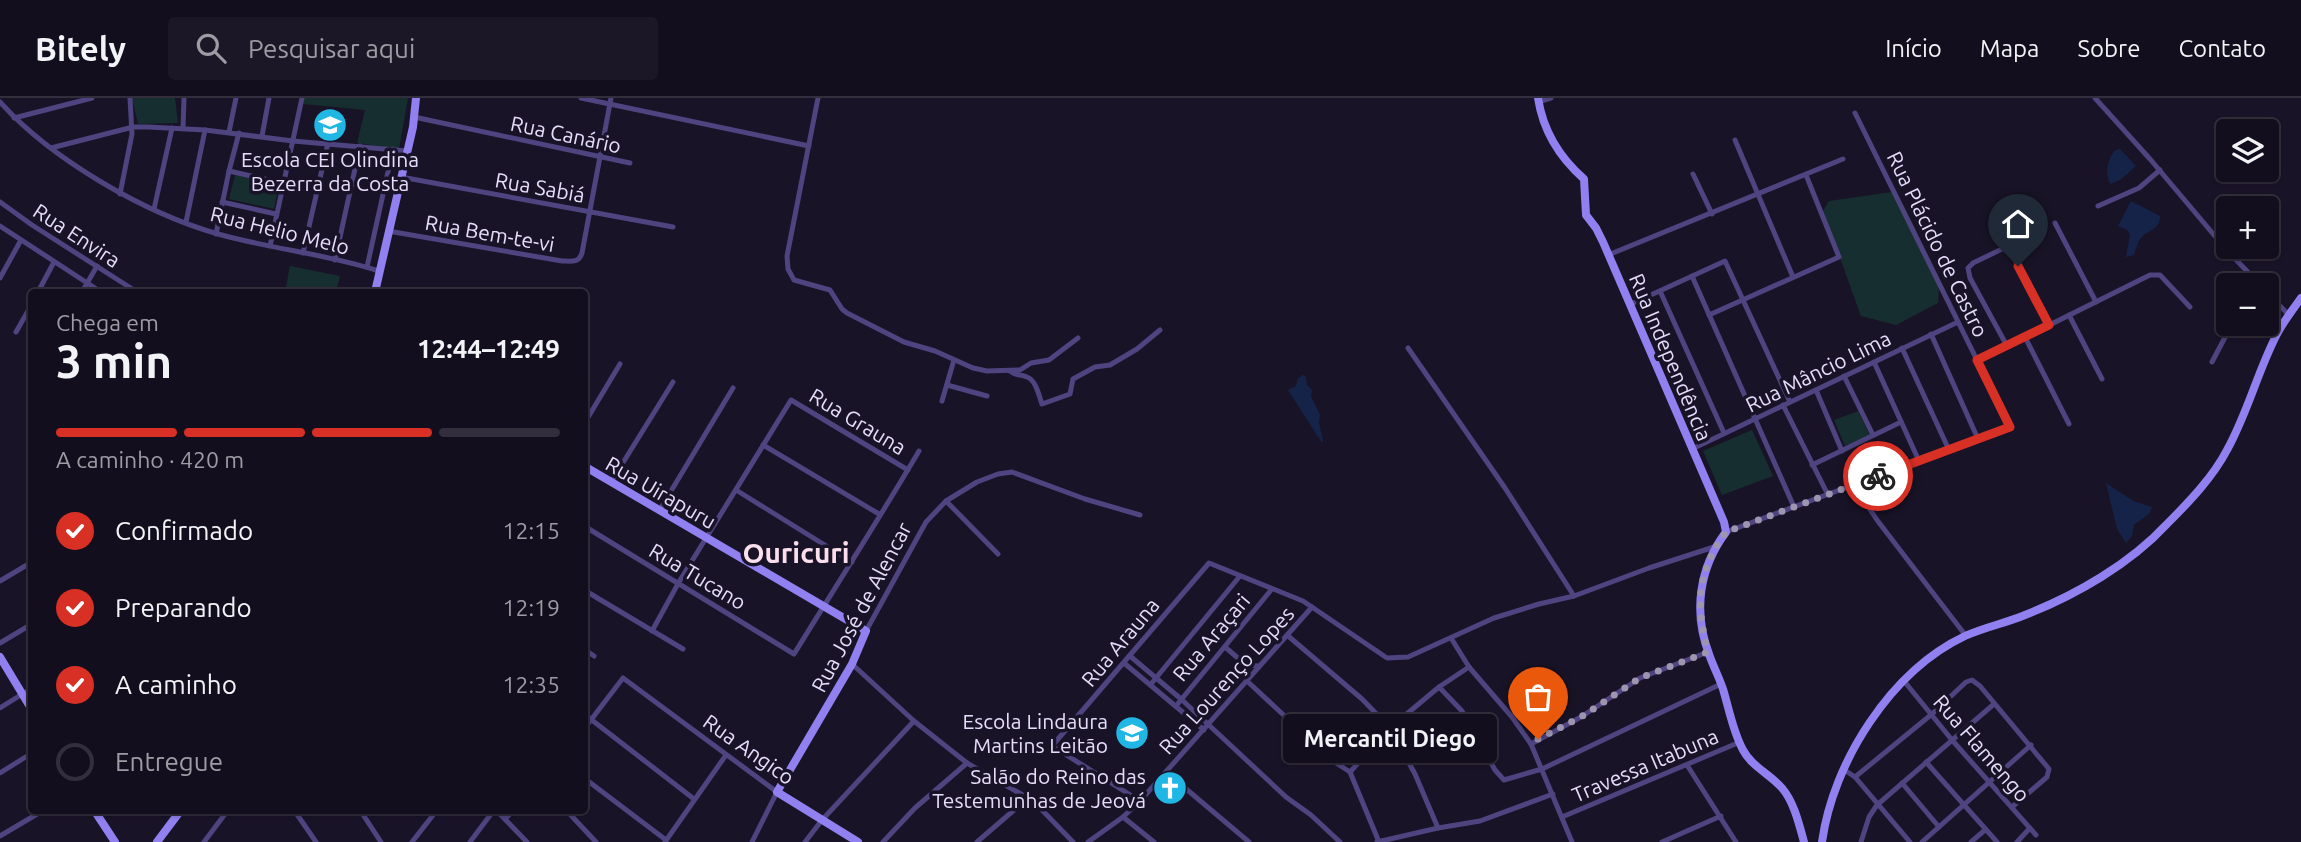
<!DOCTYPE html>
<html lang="pt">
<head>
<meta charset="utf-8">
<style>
	body { margin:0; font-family:Ubuntu,sans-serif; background:#1c1726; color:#f1f3f6; height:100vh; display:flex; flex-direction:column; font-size:26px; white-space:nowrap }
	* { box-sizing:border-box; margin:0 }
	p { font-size:23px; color:#9d9ca4 }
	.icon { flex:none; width:38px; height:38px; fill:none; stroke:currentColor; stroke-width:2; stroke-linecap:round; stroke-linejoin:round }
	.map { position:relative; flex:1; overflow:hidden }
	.details { position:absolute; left:28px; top:191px; width:560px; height:525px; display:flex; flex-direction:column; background:#130e1d; border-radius:7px; box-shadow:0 2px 5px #0004,0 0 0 2px #322e3b }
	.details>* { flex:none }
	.tools { position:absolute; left:2216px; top:21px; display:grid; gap:14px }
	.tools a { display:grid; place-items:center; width:63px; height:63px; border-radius:7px; background:#130e1d; box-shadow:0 2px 5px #0004,0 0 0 2px #322e3b; font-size:35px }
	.pin { position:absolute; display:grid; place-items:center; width:60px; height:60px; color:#fff; margin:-72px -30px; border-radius:50% 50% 50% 0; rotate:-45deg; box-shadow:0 0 7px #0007 }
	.pin .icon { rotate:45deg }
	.courier { position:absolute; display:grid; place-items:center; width:70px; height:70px; margin:-35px; border:5px solid #d93025; border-radius:50%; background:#fff; color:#222; box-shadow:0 2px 9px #0007 }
	.bubble { position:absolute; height:49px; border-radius:7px; background:#130e1d; box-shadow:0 2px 5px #0004,0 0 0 2px #322e3b; font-size:23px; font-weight:600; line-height:49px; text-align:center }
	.summary em { font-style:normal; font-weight:600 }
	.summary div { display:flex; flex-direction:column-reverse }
	.summary { display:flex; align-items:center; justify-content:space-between; height:119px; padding:0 28px }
	h1 { font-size:46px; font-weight:600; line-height:52px }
	.bar { display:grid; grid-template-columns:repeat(4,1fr); gap:10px 7px; align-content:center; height:84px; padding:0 28px }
	.bar i { height:9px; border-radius:5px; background:#322e3b }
	.bar .current { background:#d93025 }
	.bar p { grid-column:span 4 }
	ol { padding:0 28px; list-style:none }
	li { display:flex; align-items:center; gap:21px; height:77px }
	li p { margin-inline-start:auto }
	li .icon { padding:7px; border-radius:50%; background:#d93025; color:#fff; stroke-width:4 }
	li:last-child { color:#9d9ca4 }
	li i { width:38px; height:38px; border:4px solid #322e3b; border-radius:50% }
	header { display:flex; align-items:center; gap:42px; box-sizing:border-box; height:98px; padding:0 35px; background:#130e1d; border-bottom:2px solid #322e3b }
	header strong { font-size:33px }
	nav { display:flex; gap:38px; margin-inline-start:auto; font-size:24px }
	.search { width:490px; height:63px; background:#1c1726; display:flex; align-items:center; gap:18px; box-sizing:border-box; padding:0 24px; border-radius:7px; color:#9d9ca4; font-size:26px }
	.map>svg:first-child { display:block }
	.green { fill:#172e30 }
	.water { fill:#152349 }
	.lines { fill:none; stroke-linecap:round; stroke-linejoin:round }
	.street { stroke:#4e4480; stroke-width:5 }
	.secondary { stroke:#9180f0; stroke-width:8 }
	.done { stroke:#9e96b1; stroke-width:7; stroke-dasharray:0 12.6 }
	.route { stroke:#d93025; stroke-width:9 }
	.labels { text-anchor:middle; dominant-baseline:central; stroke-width:7; stroke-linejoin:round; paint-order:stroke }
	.street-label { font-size:21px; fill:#e5ddfb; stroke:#191327 }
	.poi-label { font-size:21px; fill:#e5ddfb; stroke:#191327; text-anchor:end }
	.district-label { font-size:28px; font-weight:bold; fill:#fbdfed; stroke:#191327 }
</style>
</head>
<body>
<header>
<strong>Bitely</strong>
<div class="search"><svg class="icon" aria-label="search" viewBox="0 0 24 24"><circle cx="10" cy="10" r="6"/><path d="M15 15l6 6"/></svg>Pesquisar aqui</div>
<nav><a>Início</a><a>Mapa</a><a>Sobre</a><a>Contato</a></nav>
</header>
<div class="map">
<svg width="2301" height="744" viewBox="0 0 2301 744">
	<rect width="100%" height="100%" fill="#191327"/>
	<g class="green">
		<polygon points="132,0 175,0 178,25 138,26"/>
		<polygon points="304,0 408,0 399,51 357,45 365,12 303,6"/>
		<polygon points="235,77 279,87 274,111 229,101"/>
		<polygon points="1892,94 1939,185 1938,205 1896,227 1861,218 1823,113 1829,103"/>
		<polygon points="290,168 340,178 336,194 285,194"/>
		<polygon points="1858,313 1870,338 1845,348 1834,322"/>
		<polygon points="1752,332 1773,378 1722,397 1703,353"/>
	</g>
	<g class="water">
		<path d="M2120 51 2136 68 2120 82 2110 86C2105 75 2107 64 2114 53Z"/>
		<path d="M2131 103 2160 118C2160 133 2148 131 2141 140 2137 144 2136 152 2134 157L2126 159 2130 136 2127 132 2118 128Z"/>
		<polygon points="1303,277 1306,279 1307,287 1312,292 1311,298 1320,317 1319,325 1323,342 1322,345 1288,292 1296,288 1298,280"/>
		<polygon points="2106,385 2133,403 2152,409 2150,415 2134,427 2132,438 2126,445 2117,431"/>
	</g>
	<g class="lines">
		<g class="street">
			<polyline points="581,0 809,48"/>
			<polyline points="818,0 787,158 788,171 794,182 830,192 842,211 847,215 904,244 935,253 973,270 987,273 1020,272 1031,265 1049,262 1078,240"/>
			<polyline points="2095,0 2150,61 2225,150 2260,187"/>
			<path d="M0 4C51 61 144 115 218 136 271 151 327 156 379 173"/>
			<polyline points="1538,4 1551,0"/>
			<polyline points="414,19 630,65"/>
			<polyline points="14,20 92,0"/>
			<polyline points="183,30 184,0"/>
			<polyline points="229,34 236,0"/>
			<polyline points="262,38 269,0"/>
			<polyline points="1735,42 1793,179"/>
			<polyline points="51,50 133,29 148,29 205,32 293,43 407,53"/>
			<polyline points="229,73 282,85"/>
			<polyline points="1693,76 1712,116"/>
			<polyline points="401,79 673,129"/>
			<polyline points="120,96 132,36 130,0"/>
			<polyline points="0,104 32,127 137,194"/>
			<polyline points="222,104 276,116"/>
			<polyline points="2098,108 2139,90 2160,72"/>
			<polyline points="154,111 172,30"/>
			<polyline points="186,124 205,32"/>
			<polyline points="2055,125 2096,204"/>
			<polyline points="0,128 101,194"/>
			<path d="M388 133 562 163C572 163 579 165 582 155L611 0"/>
			<polyline points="216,136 229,73 239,35"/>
			<polyline points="270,148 302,0"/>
			<polyline points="2008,148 2049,227"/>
			<polyline points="303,155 328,45"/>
			<polyline points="1608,157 1843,61"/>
			<polyline points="335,162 360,48"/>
			<polyline points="367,169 393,51"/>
			<polyline points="1692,178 1794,409"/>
			<polyline points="0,180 21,142"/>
			<polyline points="1660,193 1724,335"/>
			<polyline points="38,194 54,164"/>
			<polyline points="82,194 97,168"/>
			<polyline points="2266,194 2289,217"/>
			<polyline points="1629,207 1725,163 1790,304"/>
			<polyline points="1709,217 1839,159 1806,77"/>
			<polyline points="2069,217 2102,281"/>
			<polyline points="16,234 32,206"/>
			<polyline points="1931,236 1978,341"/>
			<polyline points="2025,239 2069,326"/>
			<polyline points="2007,248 1970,180 1968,170 1973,165 2031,137"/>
			<polyline points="1408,250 1505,390 1574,498"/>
			<polyline points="1902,250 1949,352"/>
			<polyline points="1977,263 2150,177 2160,177 2190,209"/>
			<polyline points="1874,264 1919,363"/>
			<polyline points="2212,264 2232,226"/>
			<path d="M1010 273C1016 278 1020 276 1027 279 1036 282 1039 298 1042 306L1070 296 1073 281 1095 269 1110 267 1137 251 1160 232"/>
			<polyline points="1844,278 1873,337"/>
			<polyline points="947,287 987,298"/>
			<polyline points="1816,292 1842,353"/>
			<polyline points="942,303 954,262"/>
			<polyline points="1783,307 1828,397"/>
			<polyline points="584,326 620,266"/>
			<polyline points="763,347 879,416"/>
			<polyline points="1692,351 1958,224"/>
			<polyline points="1812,367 1901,324"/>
			<polyline points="611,384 673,284"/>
			<polyline points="1854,387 1877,422 1966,538"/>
			<polyline points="736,392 852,464"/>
			<polyline points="946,403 998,456"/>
			<polyline points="659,413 733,290"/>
			<path d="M584 428 794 556C836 488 879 421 919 353"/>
			<polyline points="1726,434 2010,329 1855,15"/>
			<polyline points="0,483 32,464"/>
			<polyline points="584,492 683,551"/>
			<polyline points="652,533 679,484 791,302 908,372"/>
			<polyline points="866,533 926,424 946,403 977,384 998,376 1012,374 1085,401 1140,417"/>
			<polyline points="1287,537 1362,601 1390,630 1415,676 1438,730"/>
			<polyline points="1451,540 1469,569 1512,619 1531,646 1572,744"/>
			<polyline points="0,545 32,526"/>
			<polyline points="1225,549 1246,567 1259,568"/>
			<polyline points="584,551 594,558"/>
			<polyline points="1130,558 1181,601 1286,699 1311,717 1340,744"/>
			<polyline points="1124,565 1204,632"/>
			<polyline points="852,566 914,623 967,665 1028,700 1040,710 1073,744"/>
			<polyline points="1247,583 1333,663 1350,674 1379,744"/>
			<polyline points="1904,583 1952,642 2036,737"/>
			<polyline points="1151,586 1240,478"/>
			<polyline points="1439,589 1462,613 1495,672 1504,682 1542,671 1721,586"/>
			<polyline points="1176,608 1271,492"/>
			<polyline points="0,610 32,590"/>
			<polyline points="584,616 694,701"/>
			<polyline points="584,631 623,580 777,694 752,744"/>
			<polyline points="1531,646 1581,619 1640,580 1708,554"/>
			<polyline points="1926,664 1997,744"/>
			<polyline points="1687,667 1736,744"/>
			<polyline points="1843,671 1855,679 1910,744"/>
			<polyline points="1166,674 1249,744"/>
			<polyline points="1350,674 1390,630 1439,589 1469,569"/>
			<polyline points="0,675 32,655"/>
			<polyline points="1855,679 1932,616 1966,584 1972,582 1980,588 2049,671 2047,679 2012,709"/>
			<polyline points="584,680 666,742"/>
			<polyline points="1902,685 1939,729"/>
			<polyline points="1140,703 1052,648 1209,465 1303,503 1387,560 1408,559 1494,520 1539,506 1574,498 1649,470 1714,449"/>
			<polyline points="294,712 316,744"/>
			<polyline points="360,712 381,744"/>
			<polyline points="496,712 527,744"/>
			<polyline points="566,712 596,744"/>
			<polyline points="1123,719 1154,744"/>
			<polyline points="1562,719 1740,644"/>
			<polyline points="505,721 514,712"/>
			<polyline points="0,738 44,712"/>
			<polyline points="204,744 228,712"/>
			<polyline points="412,744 437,712"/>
			<polyline points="470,744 494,712"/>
			<polyline points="665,744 726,657"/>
			<polyline points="805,744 822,722 914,623"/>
			<polyline points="883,744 915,710 967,665"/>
			<polyline points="977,744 1028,700"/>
			<polyline points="1088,744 1123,719 1140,703 1312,509"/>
			<polyline points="1377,744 1438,730 1480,723 1553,696"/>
			<polyline points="1662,744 1721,718"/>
			<polyline points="1861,744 1869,719 1877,707 1994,606"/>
			<polyline points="1922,744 2031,647"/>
			<polyline points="1971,744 1985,732"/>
			<polyline points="2017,744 2030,730"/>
		</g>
		<g class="secondary">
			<path d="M1538 0C1543 33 1559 59 1584 81L1586 117 1596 130 1603 144 1724 424 1726 434C1699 470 1693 514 1709 556 1713 568 1719 579 1723 591 1729 611 1733 634 1743 652 1752 669 1770 676 1782 690 1794 704 1799 726 1804 744"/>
			<polyline points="375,194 413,29 416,0"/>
			<polyline points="584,368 866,533 852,566 777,694 858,744"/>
			<polyline points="0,559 32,612"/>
			<polyline points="94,712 115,744"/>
			<polyline points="157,744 181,712"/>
			<path d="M1822 744C1833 664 1891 573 1965 538 1985 529 2006 525 2025 517 2076 497 2130 466 2167 426 2189 404 2213 379 2227 352 2247 316 2257 276 2275 240 2282 225 2292 213 2301 200"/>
		</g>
	</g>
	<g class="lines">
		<path class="done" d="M1538 641 1581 619 1640 580 1708 554C1696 507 1696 475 1726 434L1878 378"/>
		<polyline class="route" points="1878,378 2010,329 1977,262 2049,227 2018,168"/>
	</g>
	<defs>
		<g id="school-disc" transform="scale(1.75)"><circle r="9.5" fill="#20b7e4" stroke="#191327"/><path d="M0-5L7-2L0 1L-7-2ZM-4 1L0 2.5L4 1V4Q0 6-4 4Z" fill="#fff"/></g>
		<g id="church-disc" transform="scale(1.75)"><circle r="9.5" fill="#20b7e4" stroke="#191327"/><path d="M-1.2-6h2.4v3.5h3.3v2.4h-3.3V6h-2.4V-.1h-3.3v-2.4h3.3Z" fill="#fff"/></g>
	</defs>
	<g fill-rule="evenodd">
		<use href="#school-disc" x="330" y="27"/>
		<use href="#school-disc" x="1132" y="635"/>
		<use href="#church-disc" x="1170" y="690"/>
	</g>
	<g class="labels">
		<g class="street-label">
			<text transform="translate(566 36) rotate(12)">Rua Canário</text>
			<text transform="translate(540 89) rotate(10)">Rua Sabiá</text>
			<text transform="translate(280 132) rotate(14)">Rua Helio Melo</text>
			<text transform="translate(490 135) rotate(10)">Rua Bem-te-vi</text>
			<text transform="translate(77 137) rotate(33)">Rua Envira</text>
			<text transform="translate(1938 146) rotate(64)">Rua Plácido de Castro</text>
			<text transform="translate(1671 259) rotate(67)">Rua Independência</text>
			<text transform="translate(1818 273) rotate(-26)">Rua Mâncio Lima</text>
			<text transform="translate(858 323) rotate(31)">Rua Grauna</text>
			<text transform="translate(661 394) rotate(30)">Rua Uirapuru</text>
			<text transform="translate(698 478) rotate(31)">Rua Tucano</text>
			<text transform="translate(861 509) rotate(-62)">Rua José de Alencar</text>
			<text transform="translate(1211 539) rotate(-50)">Rua Araçari</text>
			<text transform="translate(1120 544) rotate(-50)">Rua Arauna</text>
			<text transform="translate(1226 582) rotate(-48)">Rua Lourenço Lopes</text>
			<text transform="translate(1982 650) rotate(49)">Rua Flamengo</text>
			<text transform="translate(749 651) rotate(35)">Rua Angico</text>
			<text transform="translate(1645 667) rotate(-23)">Travessa Itabuna</text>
		</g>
		<g class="poi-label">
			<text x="330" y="61" text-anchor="middle">Escola CEI Olindina<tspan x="330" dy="24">Bezerra da Costa</tspan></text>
			<text x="1108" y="623">Escola Lindaura<tspan x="1108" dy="24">Martins Leitão</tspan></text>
			<text x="1146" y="678">Salão do Reino das<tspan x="1146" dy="24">Testemunhas de Jeová</tspan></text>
		</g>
		<g class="district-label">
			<text x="796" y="454">Ouricuri</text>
		</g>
	</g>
</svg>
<div class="tools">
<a><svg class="icon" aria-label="layers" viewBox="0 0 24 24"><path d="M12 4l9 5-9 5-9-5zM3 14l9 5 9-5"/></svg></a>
<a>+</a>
<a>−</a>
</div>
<div class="pin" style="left:1538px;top:641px;background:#ea580c"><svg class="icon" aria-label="bag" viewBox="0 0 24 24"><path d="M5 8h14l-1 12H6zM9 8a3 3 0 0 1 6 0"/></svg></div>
<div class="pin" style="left:2018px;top:168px;background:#1f2937"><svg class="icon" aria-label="home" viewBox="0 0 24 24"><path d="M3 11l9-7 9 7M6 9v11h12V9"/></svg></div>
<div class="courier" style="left:1878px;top:378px"><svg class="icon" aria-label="bike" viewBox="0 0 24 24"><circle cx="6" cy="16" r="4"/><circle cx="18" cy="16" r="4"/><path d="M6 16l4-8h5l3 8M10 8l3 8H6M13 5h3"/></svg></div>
<div class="bubble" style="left:1283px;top:616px;width:214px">Mercantil Diego</div>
<section class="details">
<div class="summary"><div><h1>3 min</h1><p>Chega em</p></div><em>12:44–12:49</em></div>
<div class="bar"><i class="current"></i><i class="current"></i><i class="current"></i><i></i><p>A caminho · 420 m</p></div>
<ol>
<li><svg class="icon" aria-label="check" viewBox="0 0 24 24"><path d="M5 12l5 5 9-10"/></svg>Confirmado<p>12:15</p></li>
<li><svg class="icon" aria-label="check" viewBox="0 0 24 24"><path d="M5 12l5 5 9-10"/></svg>Preparando<p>12:19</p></li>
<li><svg class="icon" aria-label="check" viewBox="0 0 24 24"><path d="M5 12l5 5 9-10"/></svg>A caminho<p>12:35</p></li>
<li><i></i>Entregue</li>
</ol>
</section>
</div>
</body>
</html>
